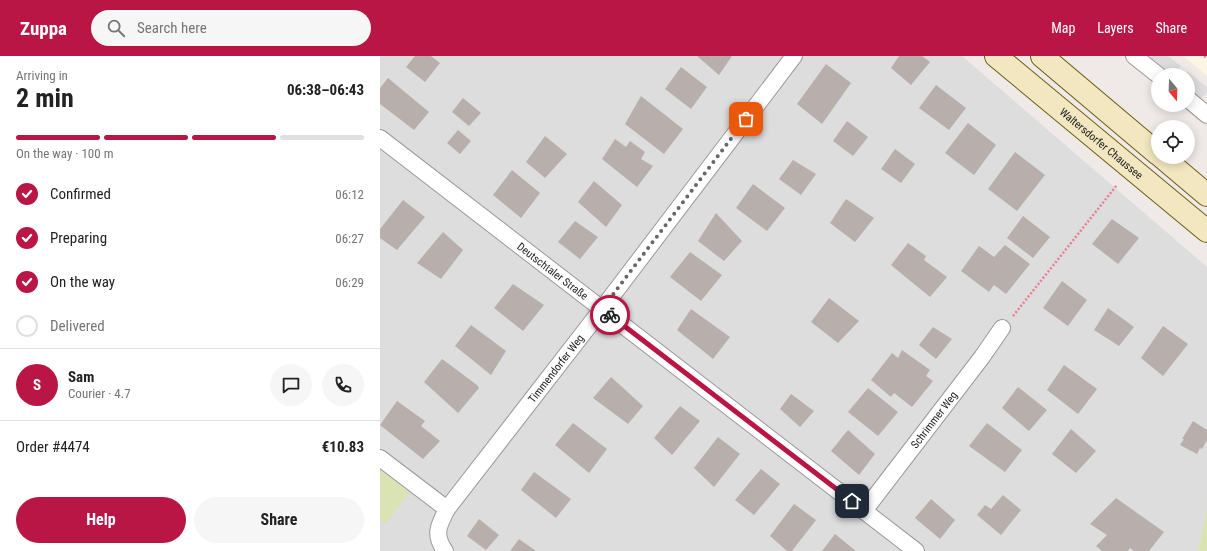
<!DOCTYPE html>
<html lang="en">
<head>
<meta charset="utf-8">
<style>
	body { margin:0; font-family:"Roboto Condensed",sans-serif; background:#f6f6f6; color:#222; height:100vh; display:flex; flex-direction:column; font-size:15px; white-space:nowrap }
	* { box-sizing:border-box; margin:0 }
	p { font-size:13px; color:#767676 }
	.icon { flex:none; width:22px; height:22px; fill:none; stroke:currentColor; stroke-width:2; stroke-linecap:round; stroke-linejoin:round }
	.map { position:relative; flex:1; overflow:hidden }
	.panel { display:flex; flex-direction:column; background:#fff; width:380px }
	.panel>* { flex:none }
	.needle { width:26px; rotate:161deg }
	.fabs { position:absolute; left:771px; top:12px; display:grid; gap:8px }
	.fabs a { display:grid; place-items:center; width:44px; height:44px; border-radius:50%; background:#fff; box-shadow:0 2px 10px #0003; font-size:20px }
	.pin { position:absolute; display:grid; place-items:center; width:34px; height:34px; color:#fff; margin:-17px; border-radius:8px; box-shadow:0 2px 6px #0006 }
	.courier { position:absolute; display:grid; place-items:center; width:40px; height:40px; margin:-20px; border:3px solid #b91645; border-radius:50%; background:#fff; color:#222; box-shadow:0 1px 5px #0007 }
	.head em { font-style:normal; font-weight:700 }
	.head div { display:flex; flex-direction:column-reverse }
	.head { display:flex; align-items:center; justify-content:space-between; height:68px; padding:0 16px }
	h1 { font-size:26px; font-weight:700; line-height:30px }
	.bar { display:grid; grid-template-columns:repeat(4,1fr); gap:6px 4px; align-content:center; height:48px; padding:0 16px }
	.bar i { height:5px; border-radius:3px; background:#e0e0e0 }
	.bar .on { background:#b91645 }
	.bar p { grid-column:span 4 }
	.line { display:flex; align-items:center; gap:10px; padding:0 16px; border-top:1px solid #e0e0e0 }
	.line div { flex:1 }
	.round { display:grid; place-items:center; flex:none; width:42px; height:42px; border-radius:21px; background:#f6f6f6 }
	ol { padding:0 16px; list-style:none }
	li { display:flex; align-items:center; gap:12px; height:44px }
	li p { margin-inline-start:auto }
	li .icon { padding:4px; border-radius:50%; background:#b91645; color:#fff; stroke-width:4 }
	li:last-child { color:#767676 }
	li i { width:22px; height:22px; border:2px solid #e0e0e0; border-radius:50% }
	.button { display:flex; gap:8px; margin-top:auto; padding:8px 16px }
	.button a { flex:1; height:46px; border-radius:24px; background:#b91645; color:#fff; font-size:16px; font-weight:700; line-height:46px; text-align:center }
	.button a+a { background:#f6f6f6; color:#222 }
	header { display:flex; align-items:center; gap:24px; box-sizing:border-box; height:56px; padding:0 20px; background:#b91645; color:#fff }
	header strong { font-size:19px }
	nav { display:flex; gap:22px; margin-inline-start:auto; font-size:14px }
	.search { width:280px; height:36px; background:#f6f6f6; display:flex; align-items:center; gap:10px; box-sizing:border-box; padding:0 14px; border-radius:22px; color:#767676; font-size:15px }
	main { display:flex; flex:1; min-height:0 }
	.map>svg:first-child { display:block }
	.residential { fill:#ddd }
	.education { fill:#fcf5e3 }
	.grass { fill:#d9e3b3 }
	.parking { fill:#dcdcdc }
	.building { fill:#b8afad }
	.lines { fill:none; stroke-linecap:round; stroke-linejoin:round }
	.street-casing { stroke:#9a9a9a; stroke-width:18 }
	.secondary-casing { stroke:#6c5b11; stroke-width:24 }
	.path { stroke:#eb7c91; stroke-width:2.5; stroke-dasharray:2 2; stroke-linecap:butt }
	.street { stroke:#fff; stroke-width:16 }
	.secondary { stroke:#f3e7c1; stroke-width:22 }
	.done { stroke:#686766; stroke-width:4; stroke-dasharray:0 7.2 }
	.route { stroke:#b91645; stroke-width:5 }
	.labels { text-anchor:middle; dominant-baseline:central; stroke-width:3; stroke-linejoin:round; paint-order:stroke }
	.street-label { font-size:11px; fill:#202020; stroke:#fff }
</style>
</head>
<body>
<header>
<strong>Zuppa</strong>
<div class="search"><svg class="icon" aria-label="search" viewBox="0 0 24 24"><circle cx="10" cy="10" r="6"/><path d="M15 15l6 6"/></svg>Search here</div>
<nav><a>Map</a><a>Layers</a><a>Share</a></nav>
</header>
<main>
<section class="panel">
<div class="head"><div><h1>2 min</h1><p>Arriving in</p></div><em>06:38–06:43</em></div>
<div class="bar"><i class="on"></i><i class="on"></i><i class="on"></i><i></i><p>On the way · 100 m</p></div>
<ol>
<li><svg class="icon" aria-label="check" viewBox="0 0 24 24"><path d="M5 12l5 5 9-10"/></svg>Confirmed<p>06:12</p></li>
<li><svg class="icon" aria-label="check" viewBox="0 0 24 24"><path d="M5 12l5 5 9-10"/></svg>Preparing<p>06:27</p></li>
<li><svg class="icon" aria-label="check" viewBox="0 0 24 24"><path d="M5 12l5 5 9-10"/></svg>On the way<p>06:29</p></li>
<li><i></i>Delivered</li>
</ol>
<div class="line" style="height:72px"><b class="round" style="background:#b91645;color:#fff">S</b><div><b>Sam</b><p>Courier · 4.7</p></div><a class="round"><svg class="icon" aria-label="chat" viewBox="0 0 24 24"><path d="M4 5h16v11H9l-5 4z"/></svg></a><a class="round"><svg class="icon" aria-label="phone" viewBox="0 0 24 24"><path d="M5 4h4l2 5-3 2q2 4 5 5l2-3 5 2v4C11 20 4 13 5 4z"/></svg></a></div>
<div class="line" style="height:52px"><div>Order #4474</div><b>€10.83</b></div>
<div class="button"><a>Help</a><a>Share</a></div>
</section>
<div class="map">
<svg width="827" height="495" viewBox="0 0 827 495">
	<rect width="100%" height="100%" fill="#efeae7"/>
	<polygon class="residential" points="0,0 582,0 827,211 827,453 818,495 0,495"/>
	<polygon class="education" points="803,0 827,0 827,20"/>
	<g class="grass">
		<polygon points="0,412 31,435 5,468 0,463"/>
		<polygon points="827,453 827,495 818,495"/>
	</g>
	<g class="parking">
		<polygon points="773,0 788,0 801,10 794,19 791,19 769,1"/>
		<polygon points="807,15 827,31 827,36 822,42 823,44 808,32 808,19 804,19"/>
	</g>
	<g class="building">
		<polygon points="35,0 51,0 60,7 45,26 26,11"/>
		<polygon points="317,0 352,0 339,19"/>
		<polygon points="519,0 542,0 550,6 531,29 511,12"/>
		<polygon points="446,8 471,27 442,68 417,48"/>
		<polygon points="301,11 327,31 311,53 285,33"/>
		<polygon points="8,22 49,56 34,74 0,48 0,32"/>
		<polygon points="556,29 586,52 569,74 539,52"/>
		<polygon points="261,40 303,73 284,98 245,68"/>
		<polygon points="83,42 101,57 89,70 72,56"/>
		<polygon points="467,65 488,81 473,100 453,85"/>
		<polygon points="588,67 616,89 594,119 565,97"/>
		<polygon points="78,74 91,85 80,98 67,87"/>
		<polygon points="165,80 187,98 165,122 146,106"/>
		<polygon points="235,83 246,91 250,85 265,96 261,103 273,110 257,131 222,103"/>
		<polygon points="515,93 535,108 521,127 501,113"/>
		<polygon points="635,96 665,119 637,155 608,133"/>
		<polygon points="413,104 436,118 421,139 399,123"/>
		<polygon points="132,114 160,137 141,162 113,139"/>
		<polygon points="214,125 242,149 226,171 198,146"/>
		<polygon points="373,128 405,152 387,175 356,152"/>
		<polygon points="466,143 494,162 475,186 450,167"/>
		<polygon points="23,144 45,161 17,194 0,182 0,173"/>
		<polygon points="336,157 362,185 344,205 318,185"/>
		<polygon points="643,160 670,181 653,202 627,182"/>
		<polygon points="732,163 759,182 738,208 712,188"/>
		<polygon points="195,165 218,181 200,203 178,186"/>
		<polygon points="63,176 83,194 61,223 37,207"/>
		<polygon points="528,187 546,200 544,204 567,221 550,241 511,209"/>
		<polygon points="625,189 650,208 626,238 614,229 609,236 581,215 599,190 614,201"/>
		<polygon points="310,196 342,219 321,245 290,221"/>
		<polygon points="682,225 707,244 688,270 663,252"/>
		<polygon points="133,228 164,249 143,275 114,252"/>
		<polygon points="449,242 479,265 458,287 431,266"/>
		<polygon points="728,252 754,271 739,290 714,274"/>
		<polygon points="311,253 350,281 333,303 297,274"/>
		<polygon points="91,269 126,295 111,319 75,290"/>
		<polygon points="783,270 808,288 783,320 761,302"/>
		<polygon points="553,271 572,283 556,303 539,289"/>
		<polygon points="522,294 550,314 546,320 553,325 532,351 514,337 511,341 491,324 512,297 518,302"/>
		<polygon points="62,303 97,329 99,332 78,357 44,326"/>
		<polygon points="684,309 717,333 698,358 667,334"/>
		<polygon points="231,321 263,350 248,368 213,342"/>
		<polygon points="638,331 667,354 649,375 622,352"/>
		<polygon points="488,332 518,356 498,380 468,356"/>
		<polygon points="411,338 434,355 420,371 400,353"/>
		<polygon points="17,345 45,365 41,370 60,385 43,403 0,369"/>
		<polygon points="300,350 320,365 292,399 274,382"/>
		<polygon points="813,365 827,374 827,384 822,393 820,392 817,398 800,389 804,383 802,383"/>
		<polygon points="193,367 227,393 209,417 175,389"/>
		<polygon points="607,367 642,394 625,416 589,390"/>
		<polygon points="691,373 716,395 696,417 672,398"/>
		<polygon points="468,374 495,398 479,419 451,395"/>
		<polygon points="338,381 360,398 334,431 314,412"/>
		<polygon points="381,413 400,428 374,459 355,444"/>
		<polygon points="154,416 191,443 176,462 141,434"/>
		<polygon points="623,439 641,454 621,479 597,459 605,449 611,453"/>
		<polygon points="736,442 784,476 769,495 754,495 750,492 748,495 722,495 716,490 727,479 710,468"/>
		<polygon points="551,443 575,464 560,483 535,462"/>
		<polygon points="414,448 436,464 412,495 407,495 390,480"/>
		<polygon points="99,463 119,479 106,494 87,480"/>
		<polygon points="455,478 476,495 442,495"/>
		<polygon points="139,483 156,495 130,495"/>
	</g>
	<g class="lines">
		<g class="street-casing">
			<g id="street">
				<polyline points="754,0 778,19"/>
				<polyline points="808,43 827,59"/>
				<path id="s1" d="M0 82 536 495"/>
				<polyline points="0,402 67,453"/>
				<path id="s2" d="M484 455 602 301 622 272"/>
				<path id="s3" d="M65 495C53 478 59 469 67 453L222 253 414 0"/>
			</g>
		</g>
		<g class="secondary-casing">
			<g id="secondary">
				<path id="s4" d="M616 0 827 175"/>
				<polyline points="662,0 778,98"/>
				<polyline points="782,101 827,139"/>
			</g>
		</g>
		<g class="path">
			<polyline points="824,0 827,2"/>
			<polyline points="633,260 737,129"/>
		</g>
		<use href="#street" class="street"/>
		<use href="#secondary" class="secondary"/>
	</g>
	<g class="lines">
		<polyline class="done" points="230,259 222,253 366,63"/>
		<polyline class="route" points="230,259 472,445"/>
	</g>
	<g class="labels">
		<g class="street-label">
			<text stroke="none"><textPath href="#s4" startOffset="137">Waltersdorfer Chaussee</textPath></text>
			<text stroke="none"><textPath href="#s1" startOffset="218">Deutschtaler Straße</textPath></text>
			<text stroke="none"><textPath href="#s3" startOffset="223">Timmendorfer Weg</textPath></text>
			<text stroke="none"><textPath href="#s2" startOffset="115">Schrimmer Weg</textPath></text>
		</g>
	</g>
</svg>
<div class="fabs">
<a><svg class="needle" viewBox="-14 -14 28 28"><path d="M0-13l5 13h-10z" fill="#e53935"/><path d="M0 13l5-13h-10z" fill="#767676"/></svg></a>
<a><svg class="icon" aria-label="locate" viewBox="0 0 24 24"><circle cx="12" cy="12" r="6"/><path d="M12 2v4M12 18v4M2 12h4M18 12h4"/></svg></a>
</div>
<div class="pin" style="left:366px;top:63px;background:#ea580c"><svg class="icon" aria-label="bag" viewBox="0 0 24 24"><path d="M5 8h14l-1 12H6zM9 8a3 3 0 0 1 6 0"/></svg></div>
<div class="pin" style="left:472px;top:445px;background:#1f2937"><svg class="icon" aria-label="home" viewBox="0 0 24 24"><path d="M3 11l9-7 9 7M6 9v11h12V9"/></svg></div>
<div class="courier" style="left:230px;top:259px"><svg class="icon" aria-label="bike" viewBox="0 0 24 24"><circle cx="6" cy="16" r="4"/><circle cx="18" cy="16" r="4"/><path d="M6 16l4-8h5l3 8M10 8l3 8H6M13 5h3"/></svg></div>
</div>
</main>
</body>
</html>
